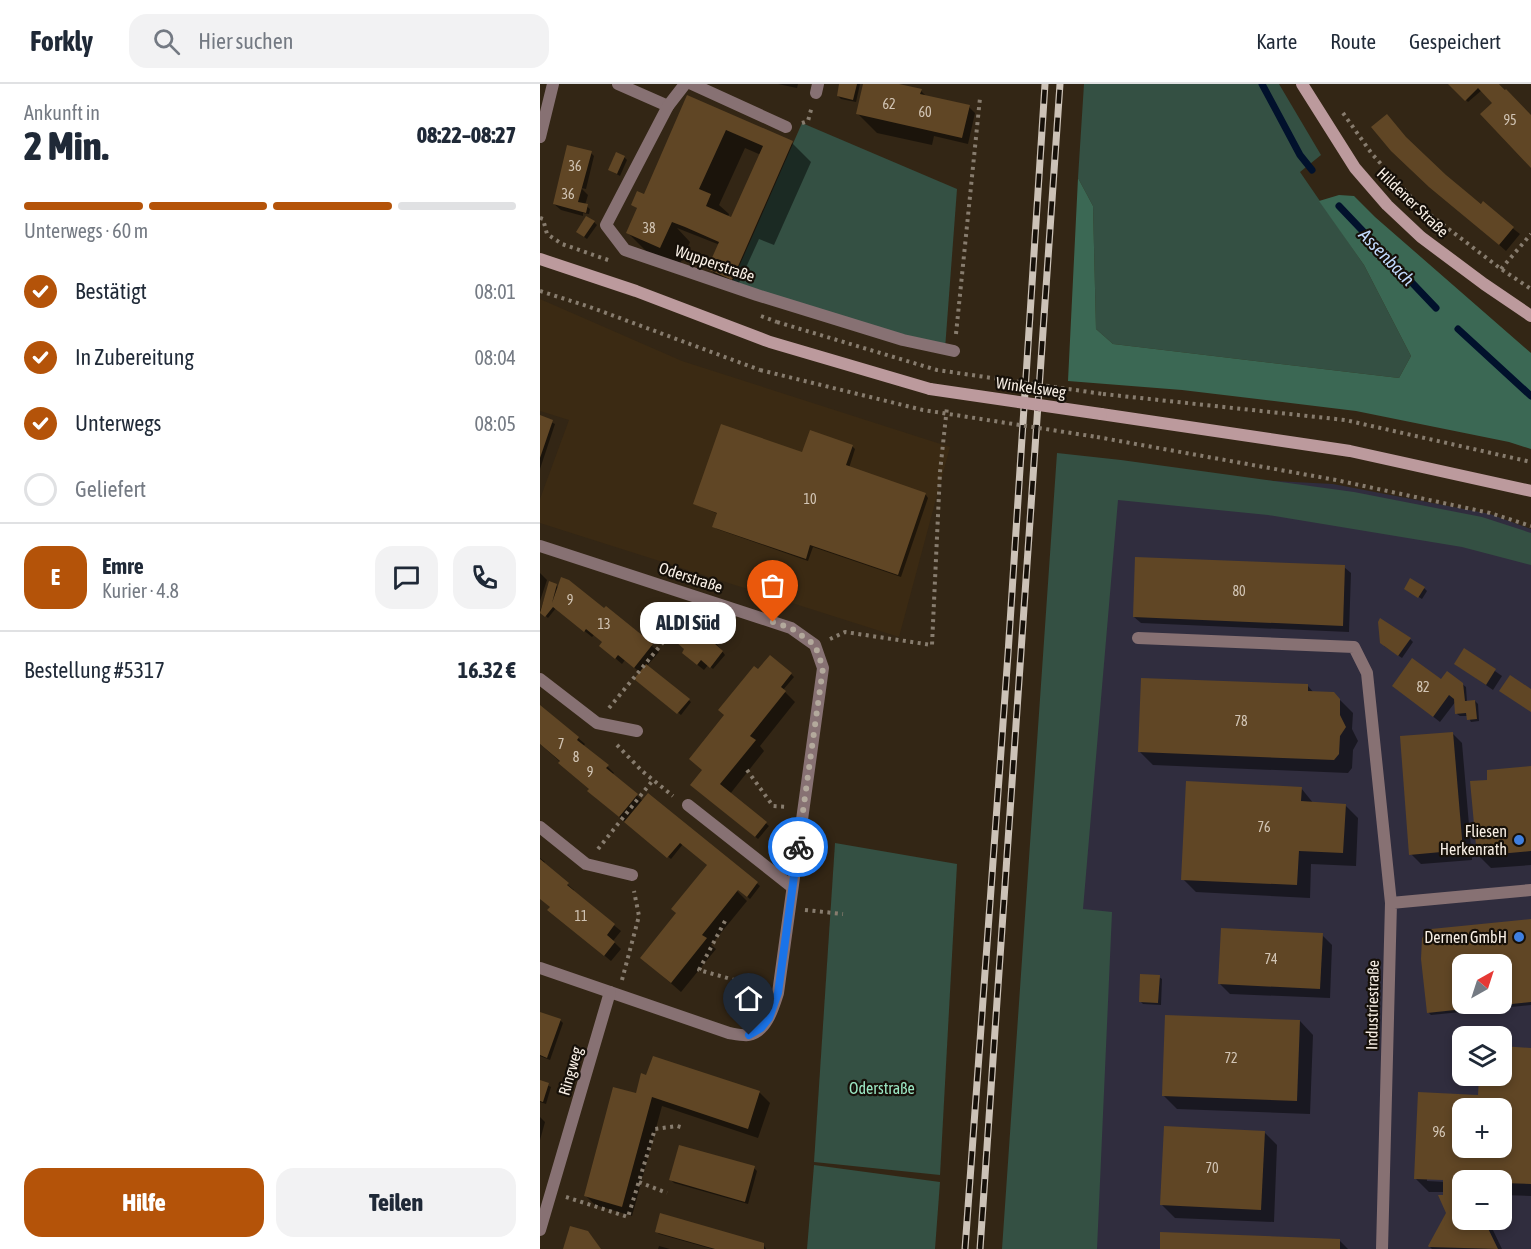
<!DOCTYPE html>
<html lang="de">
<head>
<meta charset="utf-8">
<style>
	body { margin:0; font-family:"Asap Condensed",sans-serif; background:#f2f2f3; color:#1f2937; height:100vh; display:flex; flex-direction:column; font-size:22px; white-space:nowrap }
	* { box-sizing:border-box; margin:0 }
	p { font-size:20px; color:#747a83 }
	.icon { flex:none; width:33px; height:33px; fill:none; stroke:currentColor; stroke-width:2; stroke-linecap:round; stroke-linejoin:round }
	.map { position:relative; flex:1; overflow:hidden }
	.side { display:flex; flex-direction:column; background:#fff; width:540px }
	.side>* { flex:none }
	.needle { width:39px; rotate:39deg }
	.fabs { position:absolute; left:912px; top:870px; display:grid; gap:12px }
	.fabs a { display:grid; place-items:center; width:60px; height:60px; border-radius:12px; background:#fff; box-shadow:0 3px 9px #0003; font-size:30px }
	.pin { position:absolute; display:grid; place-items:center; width:51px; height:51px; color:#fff; margin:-62px -26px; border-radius:50% 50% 50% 0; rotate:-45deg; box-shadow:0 0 6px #0007 }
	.pin .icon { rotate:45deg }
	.courier { position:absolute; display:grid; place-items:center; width:60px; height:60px; margin:-30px; border:4px solid #1a73e8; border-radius:50%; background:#fff; color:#222; box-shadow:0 2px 8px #0007 }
	.bubble { position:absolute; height:42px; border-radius:18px; background:#fff; box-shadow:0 3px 9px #0003; font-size:20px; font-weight:800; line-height:42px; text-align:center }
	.overview em { font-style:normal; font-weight:800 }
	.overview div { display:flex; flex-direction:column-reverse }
	.overview { display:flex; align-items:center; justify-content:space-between; height:102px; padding:0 24px }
	h1 { font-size:39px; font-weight:800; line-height:45px }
	.bar { display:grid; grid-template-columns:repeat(4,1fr); gap:9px 6px; align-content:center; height:72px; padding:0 24px }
	.bar i { height:8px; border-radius:4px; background:#e0e1e3 }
	.bar .selected { background:#b45309 }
	.bar p { grid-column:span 4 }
	.line { display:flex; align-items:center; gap:15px; padding:0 24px; border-top:2px solid #e0e1e3 }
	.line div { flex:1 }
	.round { display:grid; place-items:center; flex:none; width:63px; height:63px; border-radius:18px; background:#f2f2f3 }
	ol { padding:0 24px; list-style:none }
	li { display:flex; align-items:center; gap:18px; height:66px }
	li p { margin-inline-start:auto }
	li .icon { padding:6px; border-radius:50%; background:#b45309; color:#fff; stroke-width:4 }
	li:last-child { color:#747a83 }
	li i { width:33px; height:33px; border:3px solid #e0e1e3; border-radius:50% }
	.primary-button { display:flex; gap:12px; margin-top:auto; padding:12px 24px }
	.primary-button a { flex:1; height:69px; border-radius:18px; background:#b45309; color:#fff; font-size:24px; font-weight:800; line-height:69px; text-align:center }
	.primary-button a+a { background:#f2f2f3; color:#1f2937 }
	header { display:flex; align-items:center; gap:36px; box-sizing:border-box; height:84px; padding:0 30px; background:#fff; border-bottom:2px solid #e0e1e3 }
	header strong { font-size:28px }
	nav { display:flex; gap:33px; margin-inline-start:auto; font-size:21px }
	.search { width:420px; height:54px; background:#f2f2f3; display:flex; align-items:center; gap:15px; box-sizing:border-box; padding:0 21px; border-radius:18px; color:#747a83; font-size:22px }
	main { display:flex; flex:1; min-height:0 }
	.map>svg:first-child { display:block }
	.built { fill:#3b2a13 }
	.industrial { fill:#302d3e; fill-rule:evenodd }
	.green { fill:#345043 }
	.forest { fill:#3b6854 }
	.shadow { fill:#0007; fill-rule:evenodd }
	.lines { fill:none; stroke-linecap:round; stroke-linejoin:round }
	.stream { stroke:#01112c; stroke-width:7 }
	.building { fill:#604625; fill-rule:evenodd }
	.path { stroke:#877c6e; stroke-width:4; stroke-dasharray:3 4.5; stroke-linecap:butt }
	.service { stroke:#877173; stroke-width:12 }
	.minor { stroke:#877173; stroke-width:12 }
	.secondary { stroke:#bc9a9d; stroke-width:12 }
	.rail-casing { stroke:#ccc2b7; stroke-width:7 }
	.rail { stroke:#161009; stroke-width:4.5; stroke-dasharray:14; stroke-linecap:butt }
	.path-bridge { stroke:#877c6e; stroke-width:4; stroke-dasharray:3 4.5; stroke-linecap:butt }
	.secondary-bridge { stroke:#bc9a9d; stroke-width:12 }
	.done { stroke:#b3a99c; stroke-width:6; stroke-dasharray:0 10.8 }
	.route { stroke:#1a73e8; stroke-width:8 }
	.shop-dot { fill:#3f7fe0; stroke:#161009; stroke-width:2 }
	.labels { text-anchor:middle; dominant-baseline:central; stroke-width:4.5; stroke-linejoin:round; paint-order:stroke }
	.number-label { font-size:14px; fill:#d2c5b5 }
	.street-label { font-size:16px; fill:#f8efe5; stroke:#161009 }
	.poi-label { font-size:16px; fill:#f8efe5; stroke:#161009; text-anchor:end }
	.park-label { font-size:16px; fill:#9be7c3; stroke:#161009 }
	.water-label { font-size:18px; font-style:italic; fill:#c2dafd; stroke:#161009 }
</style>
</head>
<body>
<header>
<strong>Forkly</strong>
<div class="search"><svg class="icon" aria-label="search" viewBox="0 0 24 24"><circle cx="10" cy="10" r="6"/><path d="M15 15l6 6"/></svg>Hier suchen</div>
<nav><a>Karte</a><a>Route</a><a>Gespeichert</a></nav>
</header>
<main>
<section class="side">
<div class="overview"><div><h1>2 Min.</h1><p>Ankunft in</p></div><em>08:22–08:27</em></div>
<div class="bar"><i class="selected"></i><i class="selected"></i><i class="selected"></i><i></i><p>Unterwegs · 60 m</p></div>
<ol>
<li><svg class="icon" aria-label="check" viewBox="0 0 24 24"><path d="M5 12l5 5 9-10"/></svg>Bestätigt<p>08:01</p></li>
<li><svg class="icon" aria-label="check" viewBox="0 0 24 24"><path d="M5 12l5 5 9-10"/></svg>In Zubereitung<p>08:04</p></li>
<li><svg class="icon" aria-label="check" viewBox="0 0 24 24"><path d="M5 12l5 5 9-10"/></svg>Unterwegs<p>08:05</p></li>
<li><i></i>Geliefert</li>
</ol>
<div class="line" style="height:108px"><b class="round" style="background:#b45309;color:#fff">E</b><div><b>Emre</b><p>Kurier · 4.8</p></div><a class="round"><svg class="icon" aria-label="chat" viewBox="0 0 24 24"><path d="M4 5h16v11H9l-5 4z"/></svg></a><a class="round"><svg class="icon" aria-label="phone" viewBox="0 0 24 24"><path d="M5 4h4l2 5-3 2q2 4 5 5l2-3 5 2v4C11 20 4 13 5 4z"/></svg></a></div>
<div class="line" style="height:78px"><div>Bestellung #5317</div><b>16.32 €</b></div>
<div class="primary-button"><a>Hilfe</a><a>Teilen</a></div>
</section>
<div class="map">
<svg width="991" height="1165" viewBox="0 0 991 1165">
	<rect width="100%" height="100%" fill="#332615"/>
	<polygon class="built" points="0,215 142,277 410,363 359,553 0,439 0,415 29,336 0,327"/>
	<path class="industrial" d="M530 386 793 400 950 430 991 445V1165H481ZM922 880H962V920H922ZM922 952H962V992H922ZM922 1024H962V1064H922ZM922 1096H962V1136H922Z"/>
	<g class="green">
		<polygon points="544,0 739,0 781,71 760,88 824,181 871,272 859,294 573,260 556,245 553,122 538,94"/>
		<polygon points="262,39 417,105 405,265 191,201"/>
		<polygon points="517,369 581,376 814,408 942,433 991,449 991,481 922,463 728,431 578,416 543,825 572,828 557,1165 462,1165"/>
		<polygon points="295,759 417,780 400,1091 274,1078"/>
		<polygon points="274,1081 400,1098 395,1165 267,1165"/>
	</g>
	<polygon class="forest" points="538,94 553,122 556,245 573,260 859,294 871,272 824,181 779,117 799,111 814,112 835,133 991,269 991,365 969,358 816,327 642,306 528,297"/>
	<g class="shadow">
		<polygon points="238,0 258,0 257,4"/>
		<polygon points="301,0 320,0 316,18 301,15 298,12"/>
		<polygon points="325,0 352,0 381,7 387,13 429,23 435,29 428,60 394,52 392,61 337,49 318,30"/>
		<polygon points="910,0 959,0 991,33 991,82 954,19 942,6 928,18"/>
		<path d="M148 13 252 59 271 78 234 161 219 155 198 201 176 191 169 185 180 161 137 144 150 158 139 182 107 168 88 149 99 125 93 121 104 112ZM205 64 221 71 193 133H188L189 130 179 121Z"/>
		<polygon points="867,57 905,92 980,150 966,167 937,141"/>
		<polygon points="51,69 54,72 46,105 41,104 48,111 45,121 50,125 49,130 43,129 43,132 21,126 14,120"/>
		<polygon points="84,73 87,76 80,92 73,88 70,86"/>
		<polygon points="54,138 57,141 47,155 40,150"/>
		<polygon points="0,333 15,340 0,385"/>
		<polygon points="312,362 315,365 309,384 386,411 388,414 361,493 273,463 268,477 177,445 174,442 178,430 155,420 263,370"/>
		<polygon points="804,483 811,489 809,548 601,539 594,533"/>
		<polygon points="0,489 7,496 0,517"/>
		<polygon points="10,499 64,526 66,524 119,568 107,582 151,618 141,631 99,597 101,589 85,576 82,580 68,568 64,559 54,551 52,553 16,524 8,534 0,527"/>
		<polygon points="884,504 887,507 882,515 869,507"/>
		<polygon points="870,555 873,558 862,574 844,562"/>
		<polygon points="175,558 185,571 173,585 168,581 164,586 150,575"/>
		<polygon points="925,566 962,592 953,606 916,580"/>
		<polygon points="251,590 254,593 243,606 255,618 220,662 224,667 190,710 229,742 218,755 155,703 225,593"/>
		<polygon points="922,600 926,603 927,618 935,617 938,620 939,637 931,638 928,632 920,632 917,630 916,617 900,638 854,602 908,602"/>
		<polygon points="768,602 774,609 794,610 813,629 812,645 818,657 813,666 812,684 808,689 613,681 600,668"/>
		<polygon points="0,623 38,654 45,660 43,663 68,683 74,689 72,691 103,717 108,711 220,802 210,815 197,804 196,806 207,817 171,861 176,865 141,908 102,874 138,830 169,781 143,760 131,775 56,714 51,705 0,660"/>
		<polygon points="912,649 922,659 932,776 881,780 871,770"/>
		<polygon points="991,684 991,781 951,784 938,771 949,697"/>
		<polygon points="761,704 774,720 805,721 818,734 816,782 771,780 770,814 656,808 643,795"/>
		<polygon points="0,774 5,778 3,780 34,806 33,808 81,847 73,857 81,865 71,877 16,832 11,823 0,814"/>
		<path d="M991 836V921L891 931 888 928 883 875ZM922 880H962V920H922Z"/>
		<polygon points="782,851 792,861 790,914 690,910 680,900"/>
		<polygon points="619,893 622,895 621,921 603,920 600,917"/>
		<polygon points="0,930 20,936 23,939 10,976 0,972"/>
		<polygon points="760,937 773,951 770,1030 637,1025 624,1012"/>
		<path d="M962 964 991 965V1112L962 1111V1096H922V1136H955L951 1142 962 1165H892L890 1163 908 1129 904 1108H889L876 1095 880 1010 939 1012 940 992H962ZM922 1024H962V1064H922ZM887 1094 905 1095V1098L887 1097Z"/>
		<polygon points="114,973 220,1009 230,1019 218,1054 122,1022 92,1132 55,1121 45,1111 107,993"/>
		<polygon points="0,998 11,1003 6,1020 0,1018"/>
		<polygon points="0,1033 5,1038 0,1056"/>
		<polygon points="724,1048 737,1061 734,1138 635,1134 622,1121"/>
		<polygon points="214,1084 217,1087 208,1120 134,1099 131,1096"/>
		<polygon points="116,1147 223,1160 226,1165 172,1165 119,1150"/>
		<polygon points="799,1156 808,1165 621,1165"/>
		<polygon points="119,1162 130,1165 118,1165"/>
	</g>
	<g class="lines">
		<g class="stream">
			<polyline points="722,0 760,71 772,86"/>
			<polyline points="799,122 896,224"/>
			<polyline points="918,245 991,312"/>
		</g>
	</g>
	<g class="building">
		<polygon points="299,0 317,0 313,16 297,12"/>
		<polygon points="323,0 359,0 382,5 380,10 430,21 422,54 316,30"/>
		<polygon points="908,0 959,0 965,6 966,5 991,31 991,84 940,30 952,19 938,4 925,17"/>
		<path d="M147 11 253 57 192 196 167 185 179 158 145 143 132 138 120 164 86 149 97 124 91 121 97 107 104 110ZM186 46 223 62 191 133 166 122 171 110 159 105Z"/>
		<polygon points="847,30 866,53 906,91 941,120 943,117 974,143 959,161 889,103 851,67 831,43"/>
		<polygon points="27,61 52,67 38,118 48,120 46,129 13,120"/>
		<polygon points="76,68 85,72 77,90 68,86"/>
		<polygon points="46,132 55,137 44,153 36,148"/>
		<polygon points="0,331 13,336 0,374"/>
		<polygon points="181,340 262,368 270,346 313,361 306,381 386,409 358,491 270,461 266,475 172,443 177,429 153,420"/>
		<polygon points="595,473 805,481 803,542 593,533"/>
		<polygon points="21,493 29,496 64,524 66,522 113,560 94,584 78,571 75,575 59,562 62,558 46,545 44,548 13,523 5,533 0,529 9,497 17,500 12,519"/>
		<polygon points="870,494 885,503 878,514 864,505"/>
		<polygon points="840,534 871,554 858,572 840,559 838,538"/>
		<polygon points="152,538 176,557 174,559 183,567 170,584 161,576 157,581 142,569 144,565 136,558"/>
		<polygon points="924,564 956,585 946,601 914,580"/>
		<polygon points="230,571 252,589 241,603 246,607 210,652 216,656 180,700 227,738 215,753 150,701 162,686 149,675 184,631 178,626 214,582 218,585"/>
		<polygon points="872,574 901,595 907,587 923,599 925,617 935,616 937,635 927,636 926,629 915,630 914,615 909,611 893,633 852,602"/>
		<polygon points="106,580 150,615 137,630 94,595"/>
		<polygon points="970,591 991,605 991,628 959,607"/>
		<polygon points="601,594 768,600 768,607 794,608 800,615 800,631 806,643 800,652 799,670 794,676 598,668"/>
		<polygon points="0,621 39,653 37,656 69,681 66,684 98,710 79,733 47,707 49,705 18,679 20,677 0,660"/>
		<polygon points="913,648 923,766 869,771 860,652"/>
		<polygon points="991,682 991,767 937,772 930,697 947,696 947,686"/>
		<polygon points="646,697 762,703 761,717 806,720 803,769 759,767 757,801 641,796"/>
		<polygon points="108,709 218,798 207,813 198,806 162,851 167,854 131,899 100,874 136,829 131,825 167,781 140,759 127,774 84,738"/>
		<polygon points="0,775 29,799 27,801 75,840 67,851 75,858 64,872 7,826 10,823 0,815"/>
		<path d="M991 835V918L887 929 881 875 882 854 891 845ZM922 880H962V920H922Z"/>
		<polygon points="681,844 783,849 780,905 678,900"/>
		<polygon points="600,890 620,891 618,919 599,918"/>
		<polygon points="0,928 21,935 7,974 0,971"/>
		<polygon points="625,931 760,936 757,1017 622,1012"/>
		<path d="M962 962 991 964V1100L962 1099V1096H922V1136H944L958 1165 889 1163 888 1162 906 1129 898 1111H903V1096L874 1095 878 1008 938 1011 939 992H962ZM922 1024H962V1064H922Z"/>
		<polygon points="113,972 220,1007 208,1045 112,1013 82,1123 44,1112 73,1003 96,1009 101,989 106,991"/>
		<polygon points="0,996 9,999 3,1018 0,1017"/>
		<polygon points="624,1042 725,1047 721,1126 620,1121"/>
		<polygon points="139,1061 215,1082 205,1118 129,1096"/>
		<polygon points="120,1129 224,1159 224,1165 175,1165 115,1148"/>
		<polygon points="30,1142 48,1147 61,1165 23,1165"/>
		<polygon points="620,1148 800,1155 800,1165 620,1165"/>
	</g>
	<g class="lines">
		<g class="path">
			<polyline points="803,29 832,70 880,123 961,185 991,205"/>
			<polyline points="262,39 268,37 272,22"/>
			<polyline points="0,134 3,135 7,150 22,160 71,177"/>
			<polyline points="961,185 991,150"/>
			<polyline points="0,207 50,223 220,286"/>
			<polyline points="221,232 237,238"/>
			<polyline points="416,250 440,14"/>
			<polyline points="563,310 805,336 991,378"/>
			<polyline points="557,353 796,396 950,429 991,442"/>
			<polyline points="290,555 305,548 392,561 400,388 407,323"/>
			<polyline points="69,624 148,528"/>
			<polyline points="77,661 102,687 133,712"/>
			<polyline points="207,686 233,722 248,723"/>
			<polyline points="58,765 113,696"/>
			<polyline points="265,826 303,830"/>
			<polyline points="185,837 159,886 223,904"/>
			<polyline points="82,896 99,832 94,807"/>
			<polyline points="99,1098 127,1109"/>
			<polyline points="26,1113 88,1133 115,1045 137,1042 144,1044"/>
		</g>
		<g class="service">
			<polyline points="78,0 128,22"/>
			<polyline points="145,0 128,22 66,141 85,166 217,211 363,256 414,267"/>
			<polyline points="152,0 246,43"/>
			<polyline points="598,554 814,563 827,589 851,819"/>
			<polyline points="148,721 252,803"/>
		</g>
		<g class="minor">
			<polyline points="276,9 278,0"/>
			<polyline points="0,53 13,0"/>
			<path d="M0 462 251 544 275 561 283 584 238 909C233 924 227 947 209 951 204 952 195 950 189 949L0 884"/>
			<polyline points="0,595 57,639 97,647"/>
			<polyline points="0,743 46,780 92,791"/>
			<polyline points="0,1146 70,908"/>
			<polyline points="842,1165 851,819 991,806"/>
		</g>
		<g class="secondary">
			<polyline points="762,0 815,84 847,121 881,153 944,200 991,232"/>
			<polyline points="0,175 96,207 230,258 390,305"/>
			<polyline points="561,330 810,367 991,407"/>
		</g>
		<g class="rail-casing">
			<g id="rail">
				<polyline points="425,1165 468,570 505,0"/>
				<polyline points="440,1165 520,0"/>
			</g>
		</g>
		<use href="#rail" class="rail"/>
		<g class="path-bridge">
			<polyline points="237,238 397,286 563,310"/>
			<polyline points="220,286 383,326 557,353"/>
		</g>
		<polyline class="secondary-bridge" points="390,305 561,330"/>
	</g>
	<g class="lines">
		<polyline class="done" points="233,538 251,544 275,561 283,584 258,763"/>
		<polyline class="route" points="209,951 221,944 229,934 238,909 258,763"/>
	</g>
	<g class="shop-dot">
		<circle cx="979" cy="756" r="6"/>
		<circle cx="979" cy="853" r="6"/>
	</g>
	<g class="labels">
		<g class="number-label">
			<text x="349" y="20">62</text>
			<text x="385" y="28">60</text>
			<text x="970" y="36">95</text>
			<text x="35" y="82">36</text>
			<text x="28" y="110">36</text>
			<text x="109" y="144">38</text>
			<text x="270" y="415">10</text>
			<text x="699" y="507">80</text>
			<text x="30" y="516">9</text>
			<text x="64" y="540">13</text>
			<text x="883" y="603">82</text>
			<text x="701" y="637">78</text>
			<text x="21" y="660">7</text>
			<text x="36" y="673">8</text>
			<text x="50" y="688">9</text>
			<text x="724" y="743">76</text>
			<text x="41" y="832">11</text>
			<text x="731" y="875">74</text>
			<text x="691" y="974">72</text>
			<text x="899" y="1048">96</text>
			<text x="672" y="1084">70</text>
		</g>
		<g class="street-label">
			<text transform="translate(873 118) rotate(44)">Hildener Straße</text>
			<text transform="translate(175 179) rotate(19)">Wupperstraße</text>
			<text transform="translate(491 303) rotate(8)">Winkelsweg</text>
			<text transform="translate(151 493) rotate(18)">Oderstraße</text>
			<text transform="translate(832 921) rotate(-89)">Industriestraße</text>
			<text transform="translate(30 987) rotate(-74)">Ringweg</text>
		</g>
		<g class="poi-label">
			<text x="967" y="747">Fliesen<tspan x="967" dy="18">Herkenrath</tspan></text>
			<text x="967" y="853">Dernen GmbH</text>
		</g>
		<g class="park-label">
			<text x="342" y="1004">Oderstraße</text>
		</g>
		<g class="water-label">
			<text transform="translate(847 173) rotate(46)">Assenbach</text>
		</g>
	</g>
</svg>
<div class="fabs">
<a><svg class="needle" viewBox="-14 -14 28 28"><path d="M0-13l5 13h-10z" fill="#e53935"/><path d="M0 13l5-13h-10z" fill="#747a83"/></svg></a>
<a><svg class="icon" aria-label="layers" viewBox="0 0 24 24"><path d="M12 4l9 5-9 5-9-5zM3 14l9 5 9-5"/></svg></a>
<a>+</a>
<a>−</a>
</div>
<div class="pin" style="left:233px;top:538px;background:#ea580c"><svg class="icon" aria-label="bag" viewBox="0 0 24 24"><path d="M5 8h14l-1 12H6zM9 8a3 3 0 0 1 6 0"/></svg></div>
<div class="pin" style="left:209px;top:951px;background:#1f2937"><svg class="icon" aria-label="home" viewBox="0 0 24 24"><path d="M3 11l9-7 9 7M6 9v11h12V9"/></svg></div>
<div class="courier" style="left:258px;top:763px"><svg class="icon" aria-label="bike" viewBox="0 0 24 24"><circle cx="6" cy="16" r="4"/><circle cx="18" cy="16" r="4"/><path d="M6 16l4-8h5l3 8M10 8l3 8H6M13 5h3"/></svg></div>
<div class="bubble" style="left:100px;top:518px;width:96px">ALDI Süd</div>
</div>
</main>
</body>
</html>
